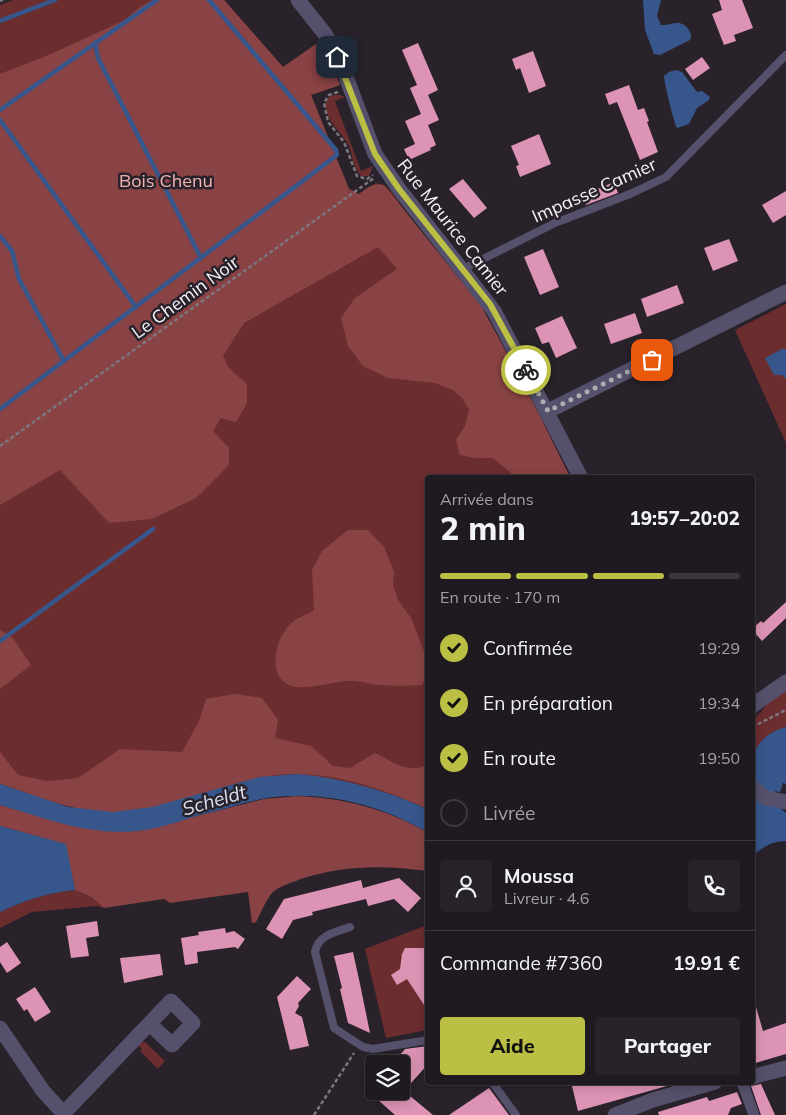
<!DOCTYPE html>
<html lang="fr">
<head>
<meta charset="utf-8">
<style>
	body { margin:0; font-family:Mulish,sans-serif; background:#272329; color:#f1f3f6; height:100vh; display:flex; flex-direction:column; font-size:19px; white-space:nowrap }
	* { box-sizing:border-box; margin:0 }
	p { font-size:16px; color:#a1a1a5 }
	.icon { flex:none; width:28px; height:28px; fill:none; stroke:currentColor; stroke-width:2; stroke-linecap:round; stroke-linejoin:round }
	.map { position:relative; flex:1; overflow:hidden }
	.drawer { position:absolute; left:425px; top:475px; width:330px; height:610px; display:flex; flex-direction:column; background:#1f1a20; border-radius:5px; box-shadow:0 2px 12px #0003,0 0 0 1px #3c383e }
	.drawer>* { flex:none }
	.tools { position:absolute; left:365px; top:1055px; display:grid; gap:10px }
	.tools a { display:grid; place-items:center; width:45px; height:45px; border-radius:5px; background:#1f1a20; box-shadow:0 2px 12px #0003,0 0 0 1px #3c383e; font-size:25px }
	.pin { position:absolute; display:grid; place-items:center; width:42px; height:42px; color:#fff; margin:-21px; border-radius:10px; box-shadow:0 2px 8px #0006 }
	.courier { position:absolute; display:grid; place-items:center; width:50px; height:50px; margin:-25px; border:4px solid #bbc044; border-radius:50%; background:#fff; color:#222; box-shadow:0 1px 6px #0007 }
	.head em { font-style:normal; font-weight:800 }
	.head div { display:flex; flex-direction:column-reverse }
	.head { display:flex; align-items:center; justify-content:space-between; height:85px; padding:0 15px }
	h1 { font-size:32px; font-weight:800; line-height:38px }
	.bar { display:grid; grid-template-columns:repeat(4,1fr); gap:8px 5px; align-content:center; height:60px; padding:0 15px }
	.bar i { height:6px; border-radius:4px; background:#3c383e }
	.bar .current { background:#bbc044 }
	.bar p { grid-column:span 4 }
	.line { display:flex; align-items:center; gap:12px; padding:0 15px; border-top:1px solid #3c383e }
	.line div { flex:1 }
	.round { display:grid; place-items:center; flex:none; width:52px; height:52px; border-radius:5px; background:#272329 }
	ol { padding:0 15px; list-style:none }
	li { display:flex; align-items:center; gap:15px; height:55px }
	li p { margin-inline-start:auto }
	li .icon { padding:5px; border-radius:50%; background:#bbc044; color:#111; stroke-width:4 }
	li:last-child { color:#a1a1a5 }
	li i { width:28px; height:28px; border:2px solid #3c383e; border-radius:50% }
	.cta { display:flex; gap:10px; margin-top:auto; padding:10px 15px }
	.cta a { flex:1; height:58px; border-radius:5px; background:#bbc044; color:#111; font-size:20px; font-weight:800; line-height:58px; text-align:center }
	.cta a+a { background:#272329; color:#f1f3f6 }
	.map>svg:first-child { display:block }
	.green { fill:#6c2d2f }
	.forest { fill:#8a4344 }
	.water { fill:#36568c }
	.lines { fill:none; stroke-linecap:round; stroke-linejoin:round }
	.stream { stroke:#36568c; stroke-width:4.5 }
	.building { fill:#dc93b4 }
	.path { stroke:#7c767e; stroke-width:2.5; stroke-dasharray:4 2.5; stroke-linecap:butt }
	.service { stroke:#55516c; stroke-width:8 }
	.pedestrian { stroke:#55516c; stroke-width:11 }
	.minor { stroke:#55516c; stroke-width:15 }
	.done { stroke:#afa9b0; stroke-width:5; stroke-dasharray:0 9 }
	.route { stroke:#bbc044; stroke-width:6 }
	.labels { text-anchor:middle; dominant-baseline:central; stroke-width:5; stroke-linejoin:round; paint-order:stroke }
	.park-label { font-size:18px; fill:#f3b3b1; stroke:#29222b }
	.street-label { font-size:18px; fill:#f7f2f8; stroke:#29222b }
	.water-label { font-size:19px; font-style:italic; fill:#d8e2f3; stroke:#29222b }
</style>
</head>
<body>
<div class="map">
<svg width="786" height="1115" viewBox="0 0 786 1115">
	<rect width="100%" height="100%" fill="#29222b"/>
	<g class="green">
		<polygon points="13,0 224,0 283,67 319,42 332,66 340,85 311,95 349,189 359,194 376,183 384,185 392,193 497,335 570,477 428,478 427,809 414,803 236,784 0,784 0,5"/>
		<path d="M333 95H340L345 97 335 101 361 171 373 166 369 176H361C353 168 353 156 349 146 341 131 326 122 325 104L329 97Z"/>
		<polygon points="786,304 786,443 735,330"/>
		<path d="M786 689V727C769 732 757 742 753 760V721L767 704Z"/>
		<path d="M75 890 91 897 104 908 97 906 32 912 0 928V912C24 900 48 893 75 890Z"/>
		<polygon points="427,925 427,1030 386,1038 365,949"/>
		<polygon points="140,1042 145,1042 165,1061 158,1069 140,1051 142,1049 138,1045"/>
	</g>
	<g class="forest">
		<path d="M153 0H224L283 67 319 42 332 66 340 85 311 95 349 189 359 194C368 187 372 183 384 185L482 307 539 414 570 477H512L511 473 493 458H474L460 455 456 440 465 426 469 410 463 399 453 390 435 383 388 378 363 366 348 346 341 318 355 298 397 269 378 247 244 323 223 356 229 368 247 384V403L236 422 221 418 213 431 229 448V465L196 498 152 519 109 523 60 470 0 505V74L51 54 125 20 141 6Z"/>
		<path d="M348 530H368L384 547 394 572 393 585 398 600 411 618 427 659V674L422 685C408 686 386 686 373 684 365 683 357 680 350 681 334 681 312 689 297 687 264 683 274 635 294 621 300 616 308 615 314 610L312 570 322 551Z"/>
		<polygon points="0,630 12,637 31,665 0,689"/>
		<path d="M235 694 262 698 278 720 275 738 311 746 333 766 350 768 375 753C390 760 411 776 427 764V809C378 785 313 765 258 778 210 789 163 811 114 812 74 813 37 796 0 784V752L18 775 47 781 78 778 120 749 182 752 199 721 206 699Z"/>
		<path d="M297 796C344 798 386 809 427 832V871C385 865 343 865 301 879 293 882 280 886 273 892 266 899 261 913 256 922L252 923 248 892 170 903 164 899 104 908 91 897 75 890 65 844 0 826V805L28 813 137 831 264 799Z"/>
	</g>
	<g class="water">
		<path d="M643 0H661L657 16 661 25C671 26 680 18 688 29 691 33 692 35 690 40L660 55 654 54 645 30Z"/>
		<path d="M676 70 682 72 697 92 702 91 710 97 709 100 697 108 689 124 677 128C674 123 664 82 664 76L669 72Z"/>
		<polygon points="782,349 786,349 786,379 782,375 774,375 765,358"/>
		<path d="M786 727V784L783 783 780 792 775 791C775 802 778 806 786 813V841C773 841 762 847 753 856V756C758 740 771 731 786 727Z"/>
		<path d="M297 774C342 778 386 790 427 809V832C379 804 322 790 267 798 244 802 222 810 200 815 180 821 158 829 137 831 89 836 45 818 0 805V784L68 807 113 812 152 807 260 777Z"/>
		<path d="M0 826 66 844 75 890C48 893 25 900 0 912Z"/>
	</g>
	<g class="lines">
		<g class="stream">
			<polyline points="0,21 55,0"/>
			<polyline points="95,43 98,58 201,258"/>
			<polyline points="0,110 157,0"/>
			<polyline points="0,120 136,307"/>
			<polyline points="0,236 12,251 19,279 64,361"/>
			<polyline points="0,409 337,155 336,150 209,0"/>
			<polyline points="0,641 153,529"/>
		</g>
	</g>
	<g class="building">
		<polygon points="719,0 742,0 753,28 734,35 736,41 724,45 712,14 722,10"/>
		<polygon points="418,43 438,90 428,95 439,120 428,125 436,145 430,148 431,150 409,160 404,149 415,144 405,121 421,114 410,88 417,85 402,50"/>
		<polygon points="533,51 546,86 529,93 520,68 516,70 512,59"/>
		<polygon points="702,57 710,68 693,80 685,69"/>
		<polygon points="629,85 638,110 644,108 649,121 647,122 658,152 640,160 617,102 609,105 605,94"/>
		<polygon points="539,134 551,164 520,177 516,166 519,165 511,146"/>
		<polygon points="463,179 487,208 474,218 449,189"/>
		<polygon points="614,182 618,193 586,205 581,192 592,188 593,191"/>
		<polygon points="786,191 786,215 773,223 762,205"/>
		<polygon points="729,239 738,261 713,271 704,248"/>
		<polygon points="543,249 559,287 540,295 524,257"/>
		<polygon points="677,285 684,303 647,317 641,299"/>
		<polygon points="635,313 642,333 611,344 604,324"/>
		<polygon points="562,316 577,348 556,358 549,342 542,344 535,328"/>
		<polygon points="786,602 786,618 762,641 754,632 756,631 753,628 761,621 763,623"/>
		<polygon points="399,878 421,898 408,912 394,899 368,906 366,899 312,912 313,915 293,920 282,939 266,929 284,899 361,880 363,888"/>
		<polygon points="97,921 99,936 86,938 89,956 71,958 66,926"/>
		<polygon points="225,928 226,933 234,931 245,939 238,949 235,947 197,952 198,963 185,965 181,938 199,935 198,932"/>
		<polygon points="7,942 21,963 7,973 0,962 0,947"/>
		<polygon points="405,948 428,948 428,1011 407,979 397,985 391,975 400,969 402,954"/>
		<polygon points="353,952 360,984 370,1033 348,1023 340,989 342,988 334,956"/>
		<polygon points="160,954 163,975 124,983 120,958"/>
		<polygon points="297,976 311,989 298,1003 299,1006 295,1013 302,1017 309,1046 290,1050 277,997"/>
		<polygon points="35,987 51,1012 35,1022 27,1009 24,1011 16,999"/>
		<polygon points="752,1007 756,1007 763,1031 786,1023 786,1054 752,1064"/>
		<polygon points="428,1046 428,1064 404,1091 433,1115 395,1115 368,1091 401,1091 401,1064 392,1064 405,1049"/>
		<polygon points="571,1082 667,1082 667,1086 578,1111"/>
		<polygon points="761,1084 775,1115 761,1115 751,1086"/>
		<polygon points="489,1088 509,1115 449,1115"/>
		<polygon points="737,1092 742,1104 731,1108 728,1115 659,1115 658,1112 707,1097 709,1101"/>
	</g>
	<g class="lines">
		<g class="path">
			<polyline points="0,1 3,0"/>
			<polyline points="338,92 329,95 324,103 328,122 344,142 357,176 367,179 373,175"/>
			<polyline points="0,446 374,178"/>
			<polyline points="752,727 786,710"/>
			<polyline points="314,1115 354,1053"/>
		</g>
		<g class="service">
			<polyline points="463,269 555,223 630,194 666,177 786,55"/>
			<path d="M350 927C336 932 318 935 315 952L334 1028 363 1047 373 1049 428 1040"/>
			<polyline points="492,1082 516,1115"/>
		</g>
		<polyline class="pedestrian" points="742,1082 754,1115"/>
		<g class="minor">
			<polyline points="298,0 325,34 334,49 345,74 375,154 399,189 494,311 581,478"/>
			<polyline points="548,411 786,292"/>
			<polyline points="752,706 786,682"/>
			<polyline points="752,787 766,798 786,802"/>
			<polyline points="0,1028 43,1091 65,1115"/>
			<polyline points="752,1077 786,1068"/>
			<polyline points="63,1114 171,1001 193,1023 172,1045 150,1024"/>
			<polyline points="615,1115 653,1100 715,1082"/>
		</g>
	</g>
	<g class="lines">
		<polyline class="done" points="526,370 548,411 652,360"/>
		<polyline class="route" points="337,57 375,154 399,189 490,304 526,370"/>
	</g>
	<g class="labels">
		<g class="park-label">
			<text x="166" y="180">Bois Chenu</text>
		</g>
		<g class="street-label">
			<text transform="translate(594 190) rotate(-24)">Impasse Camier</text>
			<text transform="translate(453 227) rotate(52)">Rue Maurice Camier</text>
			<text transform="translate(185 297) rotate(-36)">Le Chemin Noir</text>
		</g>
		<g class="water-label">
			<text transform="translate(214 800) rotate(-16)">Scheldt</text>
		</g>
	</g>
</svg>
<div class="tools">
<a><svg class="icon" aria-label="layers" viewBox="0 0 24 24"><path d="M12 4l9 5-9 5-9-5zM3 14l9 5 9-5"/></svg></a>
</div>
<div class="pin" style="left:652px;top:360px;background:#ea580c"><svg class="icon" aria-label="bag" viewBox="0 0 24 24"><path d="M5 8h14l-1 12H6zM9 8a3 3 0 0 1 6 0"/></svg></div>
<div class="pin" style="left:337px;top:57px;background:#1f2937"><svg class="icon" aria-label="home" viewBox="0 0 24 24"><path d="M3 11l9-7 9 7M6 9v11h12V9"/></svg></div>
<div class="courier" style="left:526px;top:370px"><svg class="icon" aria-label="bike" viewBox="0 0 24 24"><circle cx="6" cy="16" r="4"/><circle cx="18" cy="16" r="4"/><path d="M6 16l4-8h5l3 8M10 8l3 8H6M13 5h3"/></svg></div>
<section class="drawer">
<div class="head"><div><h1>2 min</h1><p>Arrivée dans</p></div><em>19:57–20:02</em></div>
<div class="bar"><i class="current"></i><i class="current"></i><i class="current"></i><i></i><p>En route · 170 m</p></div>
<ol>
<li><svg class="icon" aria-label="check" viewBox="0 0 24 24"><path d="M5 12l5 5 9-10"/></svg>Confirmée<p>19:29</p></li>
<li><svg class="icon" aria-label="check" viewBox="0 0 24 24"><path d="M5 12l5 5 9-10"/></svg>En préparation<p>19:34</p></li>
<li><svg class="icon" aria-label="check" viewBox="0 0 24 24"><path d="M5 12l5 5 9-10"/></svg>En route<p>19:50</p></li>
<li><i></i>Livrée</li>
</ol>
<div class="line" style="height:90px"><a class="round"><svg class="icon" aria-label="person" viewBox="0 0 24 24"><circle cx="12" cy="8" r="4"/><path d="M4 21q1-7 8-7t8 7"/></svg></a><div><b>Moussa</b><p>Livreur · 4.6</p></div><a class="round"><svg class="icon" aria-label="phone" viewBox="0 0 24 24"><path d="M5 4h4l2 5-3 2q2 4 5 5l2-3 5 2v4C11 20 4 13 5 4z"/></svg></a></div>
<div class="line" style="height:65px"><div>Commande #7360</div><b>19.91 €</b></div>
<div class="cta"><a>Aide</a><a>Partager</a></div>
</section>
</div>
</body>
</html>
